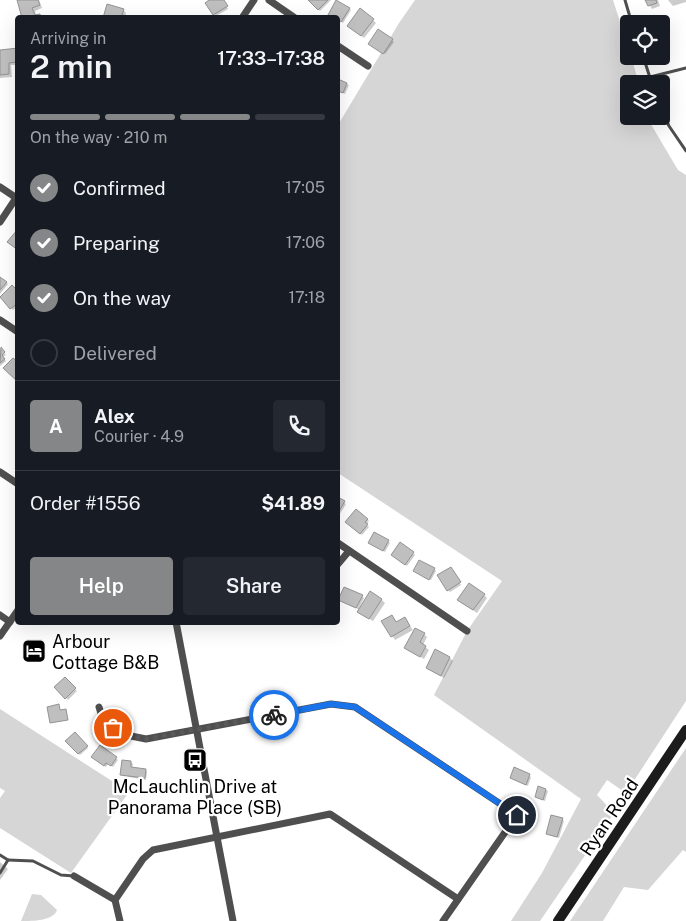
<!DOCTYPE html>
<html lang="en">
<head>
<meta charset="utf-8">
<style>
	body { margin:0; font-family:"Public Sans",sans-serif; background:#242831; color:#f1f3f6; height:100vh; display:flex; flex-direction:column; font-size:19px; white-space:nowrap }
	* { box-sizing:border-box; margin:0 }
	p { font-size:16px; color:#9ea1a6 }
	.icon { flex:none; width:28px; height:28px; fill:none; stroke:currentColor; stroke-width:2; stroke-linecap:round; stroke-linejoin:round }
	.map { position:relative; flex:1; overflow:hidden }
	.side { position:absolute; left:15px; top:15px; width:325px; height:610px; display:flex; flex-direction:column; background:#171b24; border-radius:5px; box-shadow:0 5px 20px #0002 }
	.side>* { flex:none }
	.fabs { position:absolute; left:620px; top:15px; display:grid; gap:10px }
	.fabs a { display:grid; place-items:center; width:50px; height:50px; border-radius:5px; background:#171b24; box-shadow:0 5px 20px #0002; font-size:25px }
	.pin { position:absolute; display:grid; place-items:center; width:42px; height:42px; color:#fff; margin:-21px; border:2px solid #fff; border-radius:50%; box-shadow:0 1px 5px #0007 }
	.courier { position:absolute; display:grid; place-items:center; width:50px; height:50px; margin:-25px; border:4px solid #1a73e8; border-radius:50%; background:#fff; color:#222; box-shadow:0 1px 6px #0007 }
	.summary em { font-style:normal; font-weight:600 }
	.summary div { display:flex; flex-direction:column-reverse }
	.summary { display:flex; align-items:center; justify-content:space-between; height:85px; padding:0 15px }
	h1 { font-size:32px; font-weight:600; line-height:38px }
	.bar { display:grid; grid-template-columns:repeat(4,1fr); gap:8px 5px; align-content:center; height:60px; padding:0 15px }
	.bar i { height:6px; border-radius:4px; background:#363941 }
	.bar .selected { background:#858687 }
	.bar p { grid-column:span 4 }
	.line { display:flex; align-items:center; gap:12px; padding:0 15px; border-top:1px solid #363941 }
	.line div { flex:1 }
	.round { display:grid; place-items:center; flex:none; width:52px; height:52px; border-radius:5px; background:#242831 }
	ol { padding:0 15px; list-style:none }
	li { display:flex; align-items:center; gap:15px; height:55px }
	li p { margin-inline-start:auto }
	li .icon { padding:5px; border-radius:50%; background:#858687; color:#fff; stroke-width:4 }
	li:last-child { color:#9ea1a6 }
	li i { width:28px; height:28px; border:2px solid #363941; border-radius:50% }
	.primary-button { display:flex; gap:10px; margin-top:auto; padding:10px 15px }
	.primary-button a { flex:1; height:58px; border-radius:5px; background:#858687; color:#fff; font-size:20px; font-weight:600; line-height:58px; text-align:center }
	.primary-button a+a { background:#242831; color:#f1f3f6 }
	.map>svg:first-child { display:block }
	.green { fill:#d6d6d6 }
	.shadow { fill:#0003 }
	.building { fill:#bfbfbf; stroke:#939393 }
	.lines { fill:none; stroke-linecap:round; stroke-linejoin:round }
	.service { stroke:#4f4f4f; stroke-width:3 }
	.minor { stroke:#4f4f4f; stroke-width:7 }
	.secondary { stroke:#1c1c1c; stroke-width:10 }
	.done { stroke:#595959; stroke-width:5; stroke-dasharray:0 9 }
	.route { stroke:#1a73e8; stroke-width:6 }
	.labels { text-anchor:middle; dominant-baseline:central; stroke-width:4.5; stroke-linejoin:round; paint-order:stroke }
	.poi-label { font-size:18px; fill:#000; stroke:#fff; text-anchor:start }
	.street-label { font-size:18px; fill:#000; stroke:#fff }
</style>
</head>
<body>
<div class="map">
<svg width="686" height="921" viewBox="0 0 686 921">
	<rect width="100%" height="100%" fill="#fff"/>
	<g class="green">
		<polygon points="415,0 613,0 629,50 629,56 631,56 639,84 629,84 629,116 647,116 649,121 678,170 686,175 686,701 626,793 607,780 597,795 614,813 540,921 511,921 542,873 581,799 434,695 467,631 502,581 338,473 338,125 399,23"/>
		<polygon points="0,709 129,792 71,873 0,828 0,798 5,791 0,788"/>
		<polygon points="686,748 686,852 683,850 648,890 624,887 603,921 570,921"/>
		<path d="M32 894 41 895 57 910C53 921 33 921 21 921Z"/>
	</g>
	<g class="shadow">
		<polygon points="18,0 39,0 42,8 35,11 36,16 39,15 42,18 23,18"/>
		<polygon points="212,0 223,0 228,9 216,16 207,3"/>
		<polygon points="310,0 331,0 320,11"/>
		<polygon points="647,0 658,0 660,6 652,9"/>
		<polygon points="668,0 686,0 686,2 673,6"/>
		<polygon points="349,9 351,10 343,23 338,20 338,18"/>
		<polygon points="123,10 126,13 125,18 105,18"/>
		<polygon points="373,20 376,23 364,38 352,29"/>
		<polygon points="392,40 394,42 385,54 371,45"/>
		<polygon points="18,49 18,65 11,65 12,77 0,78 0,51"/>
		<polygon points="338,80 349,85 345,94 338,91"/>
		<polygon points="0,278 8,284 0,294"/>
		<polygon points="18,293 18,306 13,310 1,298"/>
		<polygon points="0,349 6,355 2,357 6,361 0,366"/>
		<polygon points="338,498 346,504 338,517"/>
		<polygon points="356,510 369,521 366,524 369,527 362,535 346,522"/>
		<polygon points="388,541 390,543 385,552 371,544"/>
		<polygon points="413,553 415,555 407,566 394,556"/>
		<polygon points="434,569 436,571 431,580 415,571"/>
		<polygon points="452,570 461,585 450,592 448,590"/>
		<polygon points="484,595 487,598 477,613 462,603"/>
		<polygon points="362,596 364,598 359,608 361,609 382,600 385,603 373,621 362,615 360,610 341,601"/>
		<polygon points="392,616 397,623 405,619 413,630 395,640 383,621"/>
		<polygon points="424,634 427,637 423,645 429,650 424,659 405,648"/>
		<polygon points="450,658 453,661 444,678 427,668"/>
		<polygon points="65,678 77,691 68,700 56,687"/>
		<polygon points="75,733 88,748 80,755 67,741"/>
		<polygon points="101,746 118,760 113,767 108,764 106,767 95,759"/>
		<polygon points="131,762 133,764 132,768 146,770 147,772 146,780 123,776 121,775"/>
		<polygon points="515,769 531,777 528,786 511,778"/>
		<polygon points="546,790 548,791 545,801 536,797"/>
		<polygon points="562,819 564,821 559,838 549,835 548,833"/>
		<polygon points="0,862 8,869 0,880"/>
	</g>
	<g class="building">
		<polygon points="17,0 38,0 40,5 32,8 35,15 40,14 41,18 22,18"/>
		<polygon points="209,0 224,0 228,6 213,15 205,3"/>
		<polygon points="308,0 328,0 318,10"/>
		<polygon points="336,0 350,8 341,22 338,20 338,18 333,18 328,15"/>
		<polygon points="645,0 656,0 657,3 648,6"/>
		<polygon points="107,4 124,9 121,18 103,18"/>
		<polygon points="360,8 374,19 361,36 347,26"/>
		<polygon points="378,29 393,39 383,54 368,44"/>
		<polygon points="18,48 18,62 9,63 9,74 0,75 0,50"/>
		<polygon points="338,79 347,83 343,93 338,91"/>
		<polygon points="18,229 18,250 7,242"/>
		<polygon points="0,277 7,282 0,290"/>
		<polygon points="12,285 18,291 18,303 10,309 0,297"/>
		<polygon points="1,347 5,352 2,355 5,359 0,363"/>
		<polygon points="13,358 18,362 18,382 3,368"/>
		<polygon points="338,497 345,501 338,513"/>
		<polygon points="356,509 368,519 365,522 368,524 360,534 345,522"/>
		<polygon points="374,532 389,540 383,551 368,543"/>
		<polygon points="400,542 414,552 405,565 391,555"/>
		<polygon points="419,560 435,568 429,580 413,571"/>
		<polygon points="451,567 461,582 447,591 437,575"/>
		<polygon points="469,583 485,594 473,610 457,600"/>
		<polygon points="344,587 363,595 356,608 338,600"/>
		<polygon points="370,591 382,599 369,619 357,612"/>
		<polygon points="392,615 396,622 405,617 410,626 391,637 381,621"/>
		<polygon points="415,628 425,633 420,642 426,646 420,657 404,648"/>
		<polygon points="435,649 450,657 441,676 426,668"/>
		<polygon points="65,677 76,688 65,699 54,687"/>
		<polygon points="59,704 60,710 66,709 68,720 50,723 47,707"/>
		<polygon points="75,732 88,746 78,754 65,741"/>
		<polygon points="100,745 117,757 111,766 106,763 104,766 91,757"/>
		<polygon points="122,760 131,761 131,767 146,769 145,778 120,775"/>
		<polygon points="514,767 530,774 526,785 510,778"/>
		<polygon points="538,786 546,789 543,800 535,797"/>
		<polygon points="551,815 563,818 557,837 546,834"/>
	</g>
	<g class="lines">
		<g class="service">
			<polyline points="625,0 632,24"/>
			<polyline points="643,56 652,84"/>
			<polyline points="650,77 686,68"/>
			<polyline points="661,109 669,126 686,151"/>
			<polyline points="0,855 8,860 0,873"/>
			<polyline points="8,860 33,861 61,875 74,876"/>
		</g>
		<g class="minor">
			<polyline points="269,0 295,18"/>
			<polyline points="242,18 254,0"/>
			<polyline points="338,46 368,66"/>
			<polyline points="0,187 18,199"/>
			<polyline points="0,222 16,198"/>
			<polyline points="0,320 18,332"/>
			<polyline points="0,472 18,484"/>
			<polyline points="338,543 467,631"/>
			<polyline points="338,564 349,551"/>
			<polyline points="0,615 10,622"/>
			<polyline points="176,622 233,921"/>
			<polyline points="0,636 18,610"/>
			<polyline points="99,707 104,723 121,734 146,739 331,704 355,707 517,815 443,921"/>
			<polyline points="74,876 115,900"/>
			<polyline points="120,921 115,900 143,859 153,850 330,814 458,899"/>
		</g>
		<polyline class="secondary" points="558,921 686,730"/>
	</g>
	<g class="lines">
		<polyline class="done" points="113,728 122,734 146,739 274,715"/>
		<polyline class="route" points="274,715 331,704 355,707 517,815"/>
	</g>
	<defs>
		<g id="hotel-square" transform="scale(1.25)"><rect x="-9" y="-9" width="18" height="18" rx="4" fill="#000" stroke="#fff"/><path d="M-6-4.5h1.5V1H6V5H4.5V3h-9V5H-6ZM-4 0a1.8 1.8 0 1 1 3.6 0ZM.5 0V-2.5h3Q6-2.5 6 0Z" fill="#fff"/></g>
		<g id="bus-square" transform="scale(1.25)"><rect x="-9" y="-9" width="18" height="18" rx="4" fill="#000" stroke="#fff"/><path d="M-5-6H5V4H4V6H2V4H-2V6H-4V4H-5ZM-3.5-4V0h7V-4ZM-3.5 1.2v1.5H-2V1.2ZM2 1.2v1.5H3.5V1.2Z" fill="#fff"/></g>
	</defs>
	<g fill-rule="evenodd">
		<use href="#hotel-square" x="34" y="651"/>
		<use href="#bus-square" x="195" y="760"/>
	</g>
	<g class="labels">
		<g class="poi-label">
			<text x="52" y="641">Arbour<tspan x="52" dy="21">Cottage B&amp;B</tspan></text>
			<text x="195" y="786" text-anchor="middle">McLauchlin Drive at<tspan x="195" dy="21">Panorama Place (SB)</tspan></text>
		</g>
		<g class="street-label">
			<text transform="translate(609 817) rotate(-56)">Ryan Road</text>
		</g>
	</g>
</svg>
<div class="fabs">
<a><svg class="icon" aria-label="locate" viewBox="0 0 24 24"><circle cx="12" cy="12" r="6"/><path d="M12 2v4M12 18v4M2 12h4M18 12h4"/></svg></a>
<a><svg class="icon" aria-label="layers" viewBox="0 0 24 24"><path d="M12 4l9 5-9 5-9-5zM3 14l9 5 9-5"/></svg></a>
</div>
<div class="pin" style="left:113px;top:728px;background:#ea580c"><svg class="icon" aria-label="bag" viewBox="0 0 24 24"><path d="M5 8h14l-1 12H6zM9 8a3 3 0 0 1 6 0"/></svg></div>
<div class="pin" style="left:517px;top:815px;background:#1f2937"><svg class="icon" aria-label="home" viewBox="0 0 24 24"><path d="M3 11l9-7 9 7M6 9v11h12V9"/></svg></div>
<div class="courier" style="left:274px;top:715px"><svg class="icon" aria-label="bike" viewBox="0 0 24 24"><circle cx="6" cy="16" r="4"/><circle cx="18" cy="16" r="4"/><path d="M6 16l4-8h5l3 8M10 8l3 8H6M13 5h3"/></svg></div>
<section class="side">
<div class="summary"><div><h1>2 min</h1><p>Arriving in</p></div><em>17:33–17:38</em></div>
<div class="bar"><i class="selected"></i><i class="selected"></i><i class="selected"></i><i></i><p>On the way · 210 m</p></div>
<ol>
<li><svg class="icon" aria-label="check" viewBox="0 0 24 24"><path d="M5 12l5 5 9-10"/></svg>Confirmed<p>17:05</p></li>
<li><svg class="icon" aria-label="check" viewBox="0 0 24 24"><path d="M5 12l5 5 9-10"/></svg>Preparing<p>17:06</p></li>
<li><svg class="icon" aria-label="check" viewBox="0 0 24 24"><path d="M5 12l5 5 9-10"/></svg>On the way<p>17:18</p></li>
<li><i></i>Delivered</li>
</ol>
<div class="line" style="height:90px"><b class="round" style="background:#858687;color:#fff">A</b><div><b>Alex</b><p>Courier · 4.9</p></div><a class="round"><svg class="icon" aria-label="phone" viewBox="0 0 24 24"><path d="M5 4h4l2 5-3 2q2 4 5 5l2-3 5 2v4C11 20 4 13 5 4z"/></svg></a></div>
<div class="line" style="height:65px"><div>Order #1556</div><b>$41.89</b></div>
<div class="primary-button"><a>Help</a><a>Share</a></div>
</section>
</div>
</body>
</html>
